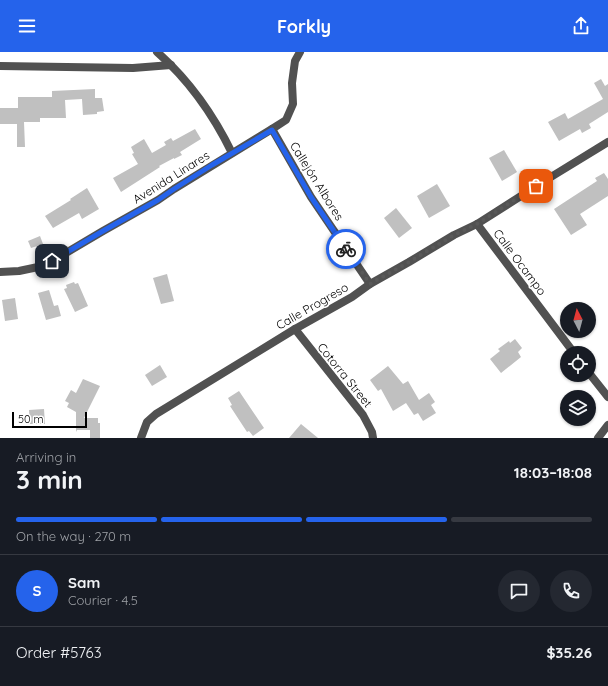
<!DOCTYPE html>
<html lang="en">
<head>
<meta charset="utf-8">
<style>
	body { margin:0; font-family:Quicksand,sans-serif; background:#242831; color:#f1f3f6; height:100vh; display:flex; flex-direction:column; font-size:15px; white-space:nowrap }
	* { box-sizing:border-box; margin:0 }
	p { font-size:13px; color:#9ea1a6 }
	.icon { flex:none; width:22px; height:22px; fill:none; stroke:currentColor; stroke-width:2; stroke-linecap:round; stroke-linejoin:round }
	.map { position:relative; height:386px; overflow:hidden }
	.sheet { display:flex; flex-direction:column; background:#171b24; flex:1 }
	.sheet>* { flex:none }
	.needle { width:26px; rotate:354deg }
	.fabs { position:absolute; left:560px; top:250px; display:grid; gap:8px }
	.fabs a { display:grid; place-items:center; width:36px; height:36px; border-radius:50%; background:#171b24; box-shadow:0 1px 3px #0004; font-size:20px }
	.scale { position:absolute; left:12px; bottom:10px; width:75px; box-sizing:border-box; padding-left:4px; border:2px solid #000; border-top:0; font-size:11px; line-height:14px; white-space:nowrap; color:#000; -webkit-text-stroke:3px #fff; paint-order:stroke }
	.pin { position:absolute; display:grid; place-items:center; width:34px; height:34px; color:#fff; margin:-17px; border-radius:8px; box-shadow:0 2px 6px #0006 }
	.courier { position:absolute; display:grid; place-items:center; width:40px; height:40px; margin:-20px; border:3px solid #2563eb; border-radius:50%; background:#fff; color:#222; box-shadow:0 1px 5px #0007 }
	.head em { font-style:normal; font-weight:700 }
	.head div { display:flex; flex-direction:column-reverse }
	.head { display:flex; align-items:center; justify-content:space-between; height:68px; padding:0 16px }
	h1 { font-size:26px; font-weight:700; line-height:30px }
	.bar { display:grid; grid-template-columns:repeat(4,1fr); gap:6px 4px; align-content:center; height:48px; padding:0 16px }
	.bar i { height:5px; border-radius:3px; background:#363941 }
	.bar .active { background:#2563eb }
	.bar p { grid-column:span 4 }
	.line { display:flex; align-items:center; gap:10px; padding:0 16px; border-top:1px solid #363941 }
	.line div { flex:1 }
	.round { display:grid; place-items:center; flex:none; width:42px; height:42px; border-radius:21px; background:#242831 }
	header { display:flex; justify-content:space-between; align-items:center; height:52px; padding:0 16px; background:#2563eb; color:#fff; font-size:18px; font-weight:700 }
	.map>svg:first-child { display:block }
	.building { fill:#c0c0c0 }
	.lines { fill:none; stroke-linecap:round; stroke-linejoin:round }
	.minor { stroke:#515151; stroke-width:8 }
	.done { stroke:#595959; stroke-width:4; stroke-dasharray:0 7.2 }
	.route { stroke:#2563eb; stroke-width:5 }
	.labels { text-anchor:middle; dominant-baseline:central; stroke-width:3.5; stroke-linejoin:round; paint-order:stroke }
	.street-label { font-size:12px; fill:#000; stroke:#fff }
</style>
</head>
<body>
<header><svg class="icon" aria-label="menu" viewBox="0 0 24 24"><path d="M4 6h16M4 12h16M4 18h16"/></svg>Forkly<svg class="icon" aria-label="share" viewBox="0 0 24 24"><path d="M12 15V3M7 8l5-5 5 5M5 13v7h14v-7"/></svg></header>
<div class="map">
<svg width="608" height="386" viewBox="0 0 608 386">
	<rect width="100%" height="100%" fill="#fff"/>
	<g class="building">
		<polygon points="601,27 605,34 608,32 608,60 589,72 591,76 582,81 580,77 559,89 548,70 565,61 568,67 603,47 594,31"/>
		<polygon points="95,37 95,46 102,46 104,59 97,60 97,62 83,63 82,47 65,48 66,66 40,66 40,70 24,70 25,95 17,95 17,72 0,72 0,56 18,56 18,45 52,45 52,39"/>
		<polygon points="195,77 201,87 180,100 182,103 174,107 174,106 159,114 160,115 121,140 113,126 138,112 132,102 134,101 131,95 144,87 152,101 166,93 164,90 171,86 173,89"/>
		<polygon points="504,98 517,120 502,129 489,106"/>
		<polygon points="604,121 608,127 608,144 580,162 587,173 571,183 554,157 597,129 595,126"/>
		<polygon points="437,132 450,154 429,166 417,144"/>
		<polygon points="87,136 99,157 82,167 79,161 53,176 45,164 71,148 70,147"/>
		<polygon points="396,156 412,176 399,186 384,166"/>
		<polygon points="40,184 43,192 31,196 28,189"/>
		<polygon points="167,222 174,249 161,252 153,226"/>
		<polygon points="74,230 75,232 78,231 88,254 75,260 64,237 67,236 66,233"/>
		<polygon points="49,238 54,254 58,253 61,264 46,268 38,241"/>
		<polygon points="15,246 18,267 5,269 2,248"/>
		<polygon points="515,287 522,296 518,300 521,305 501,321 490,307 500,299 498,297 509,289 510,291"/>
		<polygon points="160,313 167,325 152,334 145,323"/>
		<polygon points="388,314 403,332 408,329 419,348 429,341 435,350 431,353 436,361 423,369 418,361 414,363 406,351 393,359 381,337 378,339 370,328"/>
		<polygon points="83,327 100,334 84,366 98,366 98,371 100,371 100,386 90,386 90,378 77,378 76,380 76,360 67,355 69,351 65,349 71,338 76,341"/>
		<polygon points="239,339 264,376 253,384 249,379 247,380 230,354 232,353 228,346"/>
		<polygon points="44,357 45,372 30,372 29,358"/>
		<polygon points="301,372 318,386 289,386"/>
	</g>
	<g class="lines">
		<g class="minor">
			<path d="M157 0C190 29 213 62 232 101"/>
			<polyline points="0,14 133,16 171,13"/>
			<polyline points="272,77 311,145 370,232"/>
			<polyline points="477,172 574,301"/>
			<polyline points="0,220 19,219 38,215 49,211 103,179 158,148 174,137 272,77 286,68 293,52 292,31 295,9 300,0"/>
			<polyline points="295,277 363,363 372,380 373,386"/>
			<polyline points="589,321 608,345"/>
			<polyline points="141,386 147,370 156,362 295,277 352,245 370,232 409,210 454,183 477,172 546,128 608,90"/>
			<polyline points="598,386 608,373"/>
		</g>
	</g>
	<g class="lines">
		<polyline class="done" points="346,197 370,232 409,210 454,183 477,172 536,134"/>
		<polyline class="route" points="52,209 103,179 158,148 174,137 212,113 272,78 311,145 346,197"/>
	</g>
	<g class="labels">
		<g class="street-label">
			<text transform="translate(171 125) rotate(-32)">Avenida Linares</text>
			<text transform="translate(317 129) rotate(58)">Callejón Albores</text>
			<text transform="translate(520 210) rotate(53)">Calle Ocampo</text>
			<text transform="translate(312 254) rotate(-30)">Calle Progreso</text>
			<text transform="translate(345 323) rotate(51)">Cotorra Street</text>
		</g>
	</g>
</svg>
<div class="fabs">
<a><svg class="needle" viewBox="-14 -14 28 28"><path d="M0-13l5 13h-10z" fill="#e53935"/><path d="M0 13l5-13h-10z" fill="#9ea1a6"/></svg></a>
<a><svg class="icon" aria-label="locate" viewBox="0 0 24 24"><circle cx="12" cy="12" r="6"/><path d="M12 2v4M12 18v4M2 12h4M18 12h4"/></svg></a>
<a><svg class="icon" aria-label="layers" viewBox="0 0 24 24"><path d="M12 4l9 5-9 5-9-5zM3 14l9 5 9-5"/></svg></a>
</div>
<div class="scale">50 m</div>
<div class="pin" style="left:536px;top:134px;background:#ea580c"><svg class="icon" aria-label="bag" viewBox="0 0 24 24"><path d="M5 8h14l-1 12H6zM9 8a3 3 0 0 1 6 0"/></svg></div>
<div class="pin" style="left:52px;top:209px;background:#1f2937"><svg class="icon" aria-label="home" viewBox="0 0 24 24"><path d="M3 11l9-7 9 7M6 9v11h12V9"/></svg></div>
<div class="courier" style="left:346px;top:197px"><svg class="icon" aria-label="bike" viewBox="0 0 24 24"><circle cx="6" cy="16" r="4"/><circle cx="18" cy="16" r="4"/><path d="M6 16l4-8h5l3 8M10 8l3 8H6M13 5h3"/></svg></div>
</div>
<section class="sheet">
<div class="head"><div><h1>3 min</h1><p>Arriving in</p></div><em>18:03–18:08</em></div>
<div class="bar"><i class="active"></i><i class="active"></i><i class="active"></i><i></i><p>On the way · 270 m</p></div>
<div class="line" style="height:72px"><b class="round" style="background:#2563eb;color:#fff">S</b><div><b>Sam</b><p>Courier · 4.5</p></div><a class="round"><svg class="icon" aria-label="chat" viewBox="0 0 24 24"><path d="M4 5h16v11H9l-5 4z"/></svg></a><a class="round"><svg class="icon" aria-label="phone" viewBox="0 0 24 24"><path d="M5 4h4l2 5-3 2q2 4 5 5l2-3 5 2v4C11 20 4 13 5 4z"/></svg></a></div>
<div class="line" style="height:52px"><div>Order #5763</div><b>$35.26</b></div>
</section>
</body>
</html>
